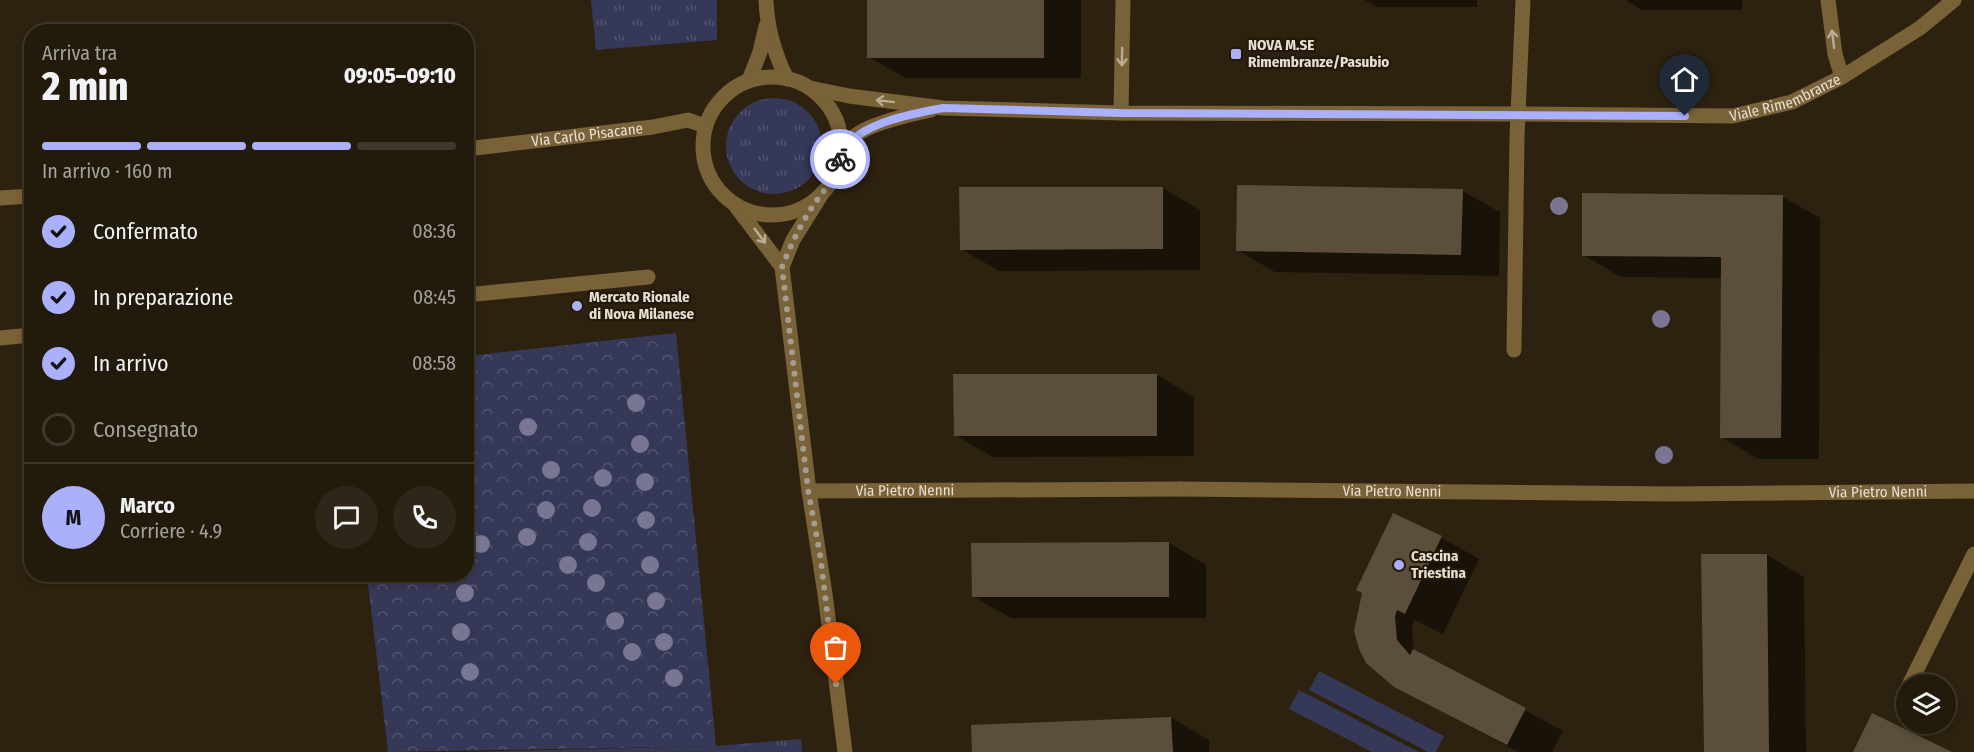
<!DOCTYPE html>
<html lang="it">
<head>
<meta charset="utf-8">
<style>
	body { margin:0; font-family:"Fira Sans Condensed",sans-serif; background:#2e2719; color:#f1f3f6; height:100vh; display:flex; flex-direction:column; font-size:22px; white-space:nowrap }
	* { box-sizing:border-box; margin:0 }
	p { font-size:20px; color:#a2a19d }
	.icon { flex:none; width:33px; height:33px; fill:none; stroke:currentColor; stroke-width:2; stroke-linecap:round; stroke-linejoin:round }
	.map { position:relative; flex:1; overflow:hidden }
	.side { position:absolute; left:24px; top:24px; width:450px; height:558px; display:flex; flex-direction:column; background:#221a0b; border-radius:24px; box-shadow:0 3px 9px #0003,0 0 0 2px #3f382c }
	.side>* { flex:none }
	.tools { position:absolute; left:1896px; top:674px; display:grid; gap:12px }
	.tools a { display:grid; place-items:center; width:60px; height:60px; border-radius:50%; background:#221a0b; box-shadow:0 3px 9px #0003,0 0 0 2px #3f382c; font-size:30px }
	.pin { position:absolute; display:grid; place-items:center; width:51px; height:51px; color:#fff; margin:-62px -26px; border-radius:50% 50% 50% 0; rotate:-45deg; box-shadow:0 0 6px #0007 }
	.pin .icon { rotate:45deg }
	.courier { position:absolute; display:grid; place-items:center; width:60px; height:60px; margin:-30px; border:4px solid #aab0fc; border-radius:50%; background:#fff; color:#222; box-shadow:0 2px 8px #0007 }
	.head em { font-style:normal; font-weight:800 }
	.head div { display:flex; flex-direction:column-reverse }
	.head { display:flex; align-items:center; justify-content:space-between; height:102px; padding:0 18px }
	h1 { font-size:39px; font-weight:800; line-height:45px }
	.bar { display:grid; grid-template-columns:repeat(4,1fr); gap:9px 6px; align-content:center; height:72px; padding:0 18px }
	.bar i { height:8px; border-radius:4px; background:#3f382c }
	.bar .current { background:#aab0fc }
	.bar p { grid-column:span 4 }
	.line { display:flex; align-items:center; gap:15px; padding:0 18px; border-top:2px solid #3f382c }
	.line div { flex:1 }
	.round { display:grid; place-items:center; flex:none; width:63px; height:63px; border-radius:32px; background:#2e2719 }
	ol { padding:0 18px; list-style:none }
	li { display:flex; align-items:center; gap:18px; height:66px }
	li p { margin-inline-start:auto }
	li .icon { padding:6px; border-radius:50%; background:#aab0fc; color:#111; stroke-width:4 }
	li:last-child { color:#a2a19d }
	li i { width:33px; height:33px; border:3px solid #3f382c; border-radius:50% }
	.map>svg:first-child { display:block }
	.grass { fill:url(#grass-tufts) }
	.park { fill:url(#park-crowns) }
	.pitch { fill:#363858 }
	.shadow { fill:#0007 }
	.building { fill:#5b4f3b }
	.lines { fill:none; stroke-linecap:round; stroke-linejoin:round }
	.service { stroke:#796138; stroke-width:15 }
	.pedestrian { stroke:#796138; stroke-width:15 }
	.minor { stroke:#796138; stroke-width:15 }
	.tertiary { stroke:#796138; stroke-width:15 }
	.tree { fill:#787692 }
	.oneway { stroke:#baad95 }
	.done { stroke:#a59d8e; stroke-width:6; stroke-dasharray:0 10.8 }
	.route { stroke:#aab0fc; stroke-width:8 }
	.poi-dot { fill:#aab0fc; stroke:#231906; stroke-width:2 }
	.labels { text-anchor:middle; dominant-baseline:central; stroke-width:4.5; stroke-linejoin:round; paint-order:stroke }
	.poi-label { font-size:15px; font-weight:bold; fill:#e6dfd3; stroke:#231906; text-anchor:start }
	.street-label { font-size:15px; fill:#e6dfd3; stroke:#231906 }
</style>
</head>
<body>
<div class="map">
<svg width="1974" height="752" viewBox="0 0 1974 752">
	<defs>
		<pattern id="grass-tufts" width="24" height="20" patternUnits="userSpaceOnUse" patternTransform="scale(1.5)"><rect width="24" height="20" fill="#363858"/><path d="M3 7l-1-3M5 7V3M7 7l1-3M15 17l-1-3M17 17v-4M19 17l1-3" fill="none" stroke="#53546f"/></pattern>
		<pattern id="park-crowns" width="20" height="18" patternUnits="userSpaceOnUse" patternTransform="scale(1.5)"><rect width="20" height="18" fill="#363858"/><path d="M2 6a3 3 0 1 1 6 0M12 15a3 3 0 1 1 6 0" fill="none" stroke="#53546f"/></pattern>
	</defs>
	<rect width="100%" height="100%" fill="#2d220f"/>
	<g class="grass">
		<polygon points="591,0 717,0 717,40 596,50"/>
		<circle cx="774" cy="146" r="48"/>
		<polygon points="801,739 802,752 465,752 716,746"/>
	</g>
	<polygon class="park" points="676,333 716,746 388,752 367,575 466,574 467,356"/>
	<g class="pitch">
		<polygon points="1319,671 1444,736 1436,752 1428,752 1309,690"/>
		<polygon points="1299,690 1419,752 1372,752 1289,709"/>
	</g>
	<g class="shadow">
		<polygon points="868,0 1081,0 1081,78 906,78 868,57"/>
		<polygon points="1365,0 1477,0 1477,7 1376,7"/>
		<polygon points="1626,0 1742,0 1742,10 1642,10"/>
		<polygon points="1163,188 1200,210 1200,270 999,271 961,249"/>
		<polygon points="1462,191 1500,212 1499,276 1275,272 1237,250"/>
		<polygon points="1783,197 1820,218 1819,459 1759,459 1721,437 1723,278 1621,277 1583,255"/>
		<polygon points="1157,375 1194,397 1194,456 993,457 955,435"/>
		<polygon points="1394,515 1442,538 1479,559 1443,634 1414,620 1412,628 1414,651 1563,731 1552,752 1518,752 1395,686"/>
		<polygon points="1169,543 1206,565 1206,618 1011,618 973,596"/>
		<polygon points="1767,555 1804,577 1806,752 1705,752"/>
		<polygon points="1171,718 1209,740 1209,752 973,752 972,726"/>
	</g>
	<g class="building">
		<rect x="867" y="0" width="177" height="58"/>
		<polygon points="1237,185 1463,189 1461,255 1236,251"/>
		<polygon points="959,187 1163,187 1163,249 960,250"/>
		<polygon points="1582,193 1783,195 1781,438 1720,438 1721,257 1582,256"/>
		<polygon points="953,374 1157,374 1157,436 954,436"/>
		<polygon points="1393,513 1442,536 1405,614 1397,610 1395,617 1397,640 1410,655 1413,649 1526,708 1507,745 1394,687 1366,663 1359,649 1354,631 1362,593 1356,590"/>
		<polygon points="1169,542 1169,597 972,597 971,543"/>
		<polygon points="1701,554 1767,554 1769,752 1704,752"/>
		<polygon points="1872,713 1952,752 1853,752"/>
		<polygon points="1171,717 1173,752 972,752 971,725"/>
	</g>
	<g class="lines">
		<g class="service">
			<polyline points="466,295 648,277"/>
			<polyline points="0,338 32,335"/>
			<polyline points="1514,350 1517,137 1523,0"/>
			<polyline points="1910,683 1974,554"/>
		</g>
		<path class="pedestrian" id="s1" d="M1180 489 1672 494"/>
		<g class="minor">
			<path d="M766 0C767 29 774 53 787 79"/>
			<polyline points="1828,0 1835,54 1842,77"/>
			<polyline points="749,80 760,52 766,26"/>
			<polyline points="1121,113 1123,0"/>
			<polyline points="735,205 782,267 809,491 825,594 845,752"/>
			<polyline points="782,267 793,240 821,195"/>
			<path id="s2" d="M809 491 1180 489"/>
			<path id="s3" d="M1672 494 1974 491"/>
		</g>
		<g class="tertiary">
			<circle cx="772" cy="146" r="69"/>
			<path id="s4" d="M810 88 849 96 943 108 1121 113 1519 114 1733 116 1792 102 1842 77 1920 28 1954 0"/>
			<path id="s5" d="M466 149 653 127 688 120 705 126"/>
			<path d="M840 155C844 148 849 141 855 136 869 124 912 114 931 110"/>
			<polyline points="0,198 32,196"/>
		</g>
	</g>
	<g class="tree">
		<circle cx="1559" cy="206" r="9"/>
		<circle cx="1661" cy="319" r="9"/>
		<circle cx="636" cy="403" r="9"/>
		<circle cx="528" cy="427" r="9"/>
		<circle cx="640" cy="444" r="9"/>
		<circle cx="1664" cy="455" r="9"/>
		<circle cx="551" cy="470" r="9"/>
		<circle cx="603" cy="478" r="9"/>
		<circle cx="645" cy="482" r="9"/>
		<circle cx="592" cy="508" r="9"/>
		<circle cx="546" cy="510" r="9"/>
		<circle cx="646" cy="520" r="9"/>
		<circle cx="527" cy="537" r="9"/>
		<circle cx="588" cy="542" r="9"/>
		<circle cx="481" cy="544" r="9"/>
		<circle cx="568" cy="565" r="9"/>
		<circle cx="650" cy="565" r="9"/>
		<circle cx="596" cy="583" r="9"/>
		<circle cx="465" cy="593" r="9"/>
		<circle cx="656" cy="601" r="9"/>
		<circle cx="615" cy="621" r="9"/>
		<circle cx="461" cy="632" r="9"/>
		<circle cx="664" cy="642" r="9"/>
		<circle cx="632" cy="652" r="9"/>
		<circle cx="470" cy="672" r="9"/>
		<circle cx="674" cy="678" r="9"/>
	</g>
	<defs><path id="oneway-shaft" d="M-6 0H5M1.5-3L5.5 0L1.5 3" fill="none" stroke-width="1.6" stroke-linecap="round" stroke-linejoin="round" transform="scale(1.5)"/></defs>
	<g class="oneway">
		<use href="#oneway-shaft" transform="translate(1833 39) rotate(-97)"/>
		<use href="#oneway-shaft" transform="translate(1122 57) rotate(91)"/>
		<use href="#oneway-shaft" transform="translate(885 101) rotate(-173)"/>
		<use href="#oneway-shaft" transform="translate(760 236) rotate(53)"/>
	</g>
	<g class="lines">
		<path class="done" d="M836 684 820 554 808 490 782 267C792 242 804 217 820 196 829 184 836 174 840 159"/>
		<path class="route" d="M840 159C849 124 912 114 943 108L1121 113 1685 116"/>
	</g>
	<g class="poi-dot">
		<rect x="1230" y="48" width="12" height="12" rx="3"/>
		<circle cx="577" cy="306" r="6"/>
		<circle cx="1399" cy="565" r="6"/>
	</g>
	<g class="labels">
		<g class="poi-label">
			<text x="1248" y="45">NOVA M.SE<tspan x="1248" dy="17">Rimembranze/Pasubio</tspan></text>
			<text x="589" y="297">Mercato Rionale<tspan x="589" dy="17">di Nova Milanese</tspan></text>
			<text x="1411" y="556">Cascina<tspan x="1411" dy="17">Triestina</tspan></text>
		</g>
		<g class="street-label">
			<text stroke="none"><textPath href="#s4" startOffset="980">Viale Rimembranze</textPath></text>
			<text stroke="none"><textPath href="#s5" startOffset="122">Via Carlo Pisacane</textPath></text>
			<text stroke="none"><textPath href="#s2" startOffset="96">Via Pietro Nenni</textPath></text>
			<text stroke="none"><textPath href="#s1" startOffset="212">Via Pietro Nenni</textPath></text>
			<text stroke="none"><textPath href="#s3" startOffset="206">Via Pietro Nenni</textPath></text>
		</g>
	</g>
</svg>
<div class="tools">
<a><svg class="icon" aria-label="layers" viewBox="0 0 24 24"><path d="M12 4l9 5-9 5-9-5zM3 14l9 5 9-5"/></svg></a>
</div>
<div class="pin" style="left:836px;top:684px;background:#ea580c"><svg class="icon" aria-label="bag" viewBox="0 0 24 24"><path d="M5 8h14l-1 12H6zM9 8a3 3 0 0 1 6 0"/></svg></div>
<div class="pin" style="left:1685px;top:116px;background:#1f2937"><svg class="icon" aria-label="home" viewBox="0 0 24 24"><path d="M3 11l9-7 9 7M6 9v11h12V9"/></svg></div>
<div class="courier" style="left:840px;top:159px"><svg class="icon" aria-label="bike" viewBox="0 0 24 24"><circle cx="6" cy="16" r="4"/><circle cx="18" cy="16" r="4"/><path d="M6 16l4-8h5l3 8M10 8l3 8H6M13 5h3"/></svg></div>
<section class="side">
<div class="head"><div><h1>2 min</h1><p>Arriva tra</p></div><em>09:05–09:10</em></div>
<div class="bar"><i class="current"></i><i class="current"></i><i class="current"></i><i></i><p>In arrivo · 160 m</p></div>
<ol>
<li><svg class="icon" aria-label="check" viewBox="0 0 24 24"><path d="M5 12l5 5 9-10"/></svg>Confermato<p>08:36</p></li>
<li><svg class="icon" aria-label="check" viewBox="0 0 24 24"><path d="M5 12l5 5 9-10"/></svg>In preparazione<p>08:45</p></li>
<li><svg class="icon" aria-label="check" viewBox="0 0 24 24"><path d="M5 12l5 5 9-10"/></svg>In arrivo<p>08:58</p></li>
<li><i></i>Consegnato</li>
</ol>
<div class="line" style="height:108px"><b class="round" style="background:#aab0fc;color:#111">M</b><div><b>Marco</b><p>Corriere · 4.9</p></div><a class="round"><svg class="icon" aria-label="chat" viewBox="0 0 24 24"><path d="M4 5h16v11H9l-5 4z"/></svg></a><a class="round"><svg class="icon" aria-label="phone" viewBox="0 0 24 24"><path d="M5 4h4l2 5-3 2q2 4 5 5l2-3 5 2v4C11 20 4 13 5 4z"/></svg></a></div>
</section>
</div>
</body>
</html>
